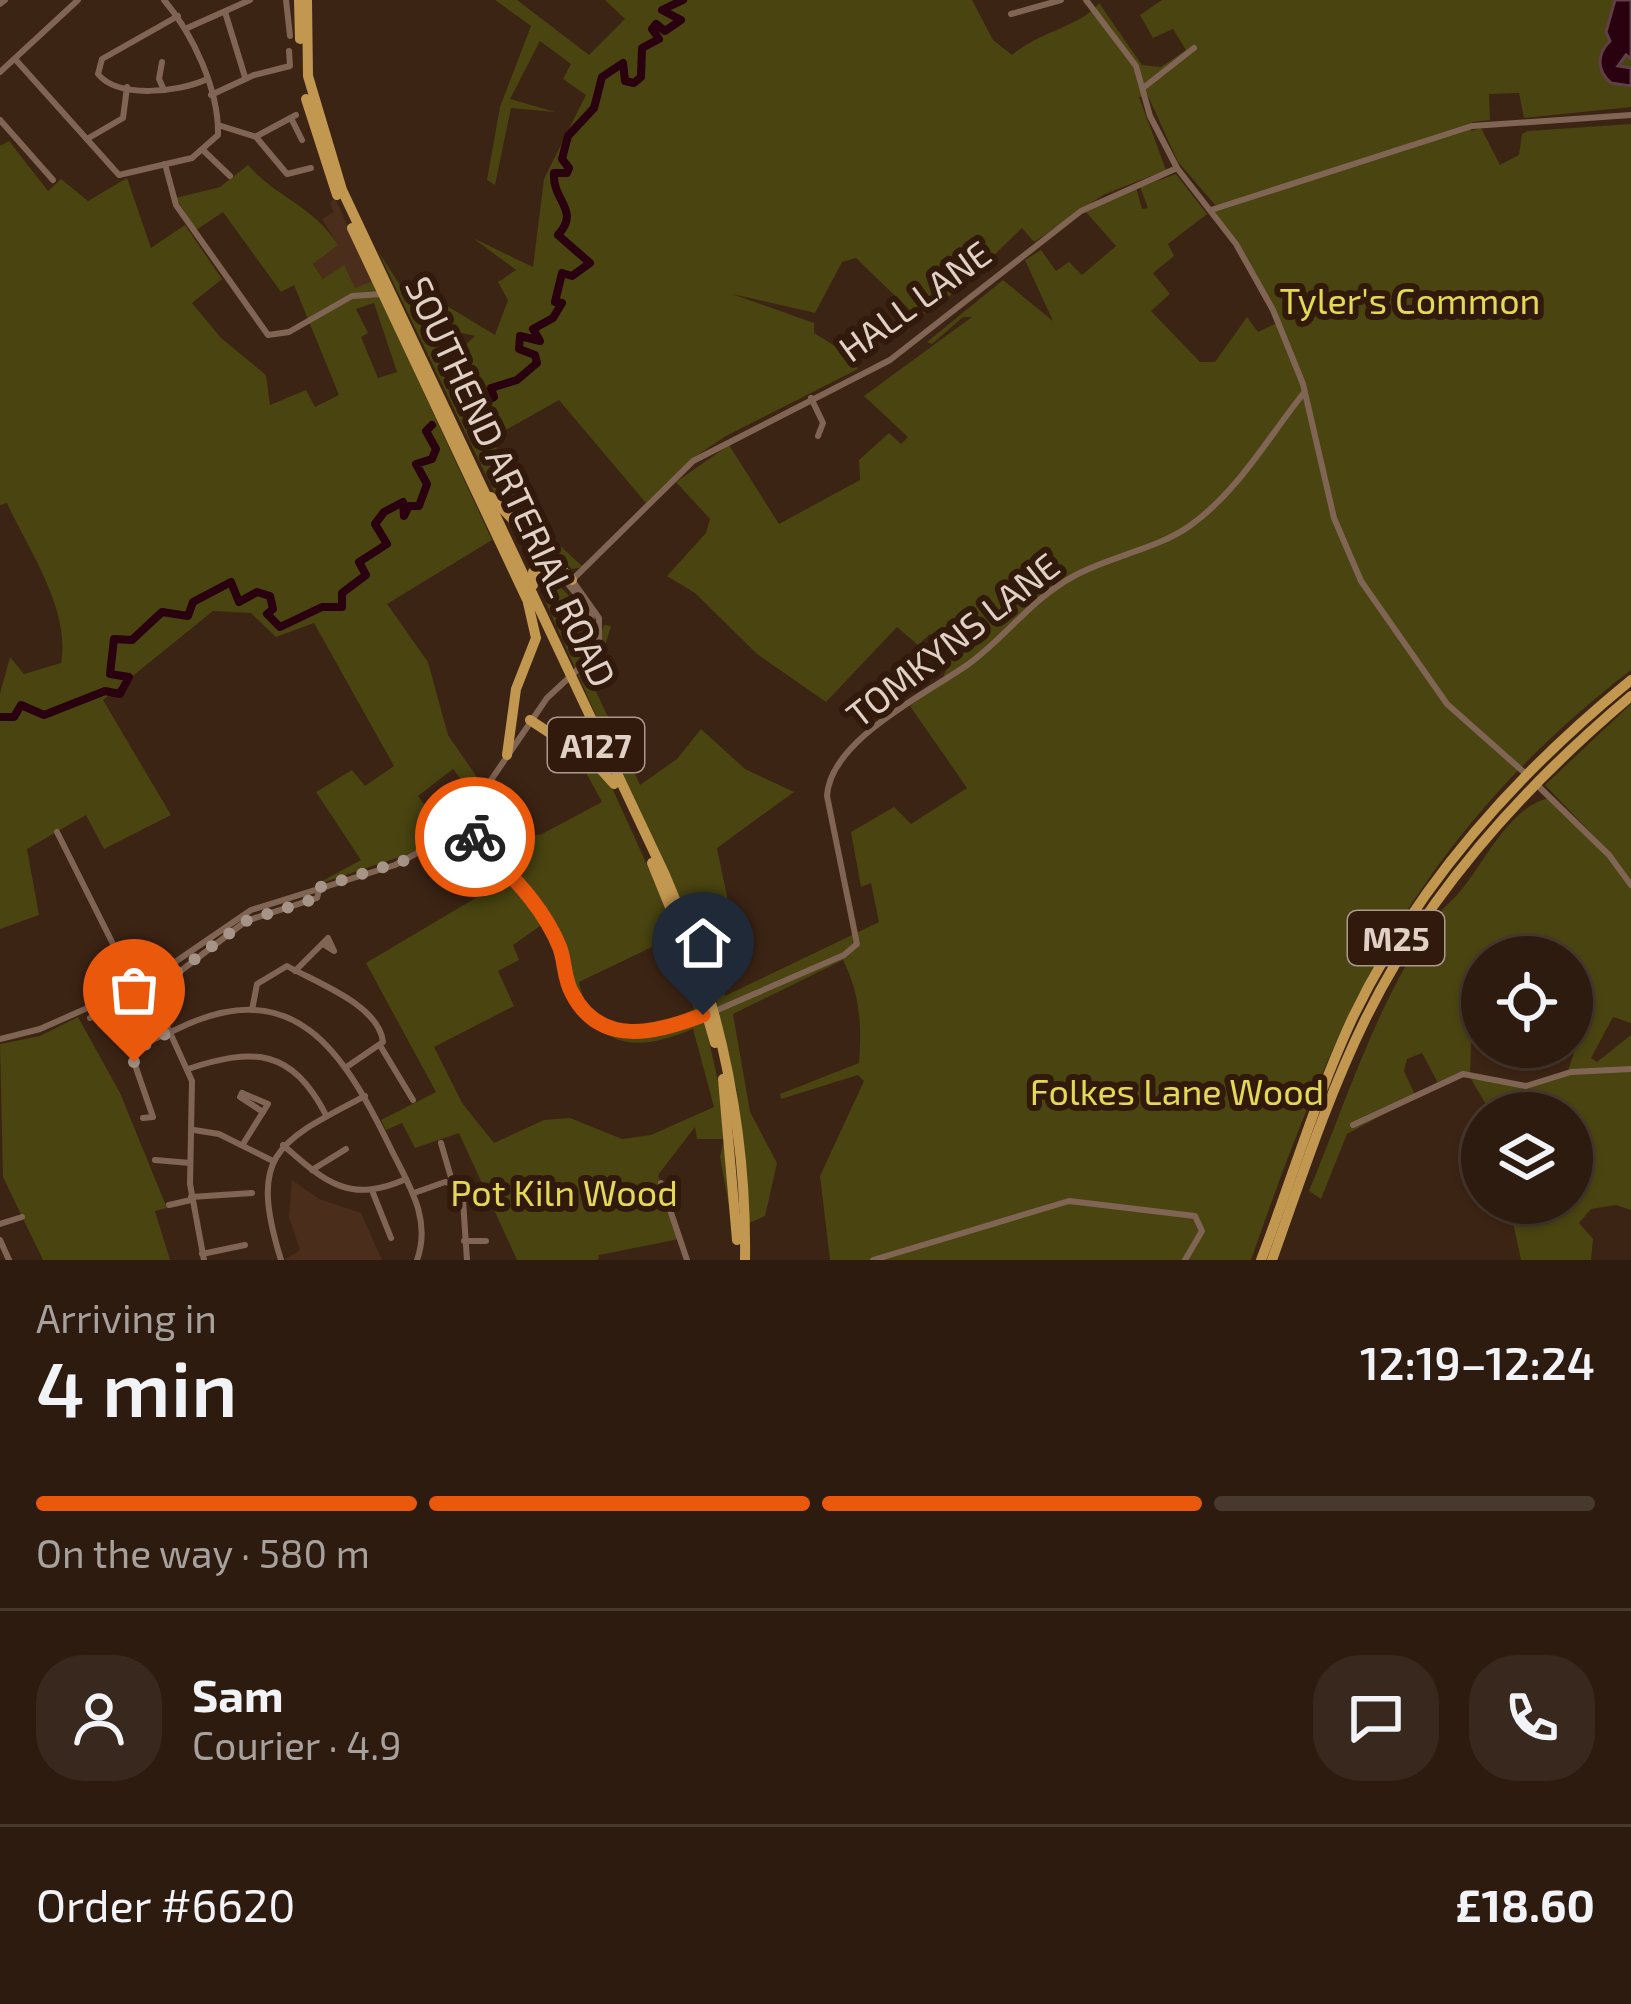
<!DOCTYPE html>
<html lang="en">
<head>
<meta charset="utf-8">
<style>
	body { margin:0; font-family:"Exo 2",sans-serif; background:#39281d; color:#f1f3f6; height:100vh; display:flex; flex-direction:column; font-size:45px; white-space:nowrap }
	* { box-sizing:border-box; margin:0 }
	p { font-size:39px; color:#a7a19e }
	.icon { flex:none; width:66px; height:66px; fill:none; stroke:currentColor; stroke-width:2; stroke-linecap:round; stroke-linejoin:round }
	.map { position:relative; height:1260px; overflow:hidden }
	.panel { display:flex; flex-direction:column; background:#2d1b0f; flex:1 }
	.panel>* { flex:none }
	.tools { position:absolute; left:1461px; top:936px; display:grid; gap:24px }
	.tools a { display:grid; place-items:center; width:132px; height:132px; border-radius:50%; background:#2d1b0f; box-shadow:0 3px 9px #0004,0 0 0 3px #48392f; font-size:60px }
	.pin { position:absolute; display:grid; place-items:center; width:102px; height:102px; color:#fff; margin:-123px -51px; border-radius:50% 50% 50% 0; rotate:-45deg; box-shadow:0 0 12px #0007 }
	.pin .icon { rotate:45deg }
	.courier { position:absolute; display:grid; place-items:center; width:120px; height:120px; margin:-60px; border:9px solid #ea580c; border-radius:50%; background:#fff; color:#222; box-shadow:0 3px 15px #0007 }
	.summary em { font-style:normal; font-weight:600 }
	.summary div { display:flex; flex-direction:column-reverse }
	.summary { display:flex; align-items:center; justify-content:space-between; height:204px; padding:0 36px }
	h1 { font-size:78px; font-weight:600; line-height:90px }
	.bar { display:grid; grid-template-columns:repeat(4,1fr); gap:18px 12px; align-content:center; height:144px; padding:0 36px }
	.bar i { height:15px; border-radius:9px; background:#48392f }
	.bar .selected { background:#ea580c }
	.bar p { grid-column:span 4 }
	.line { display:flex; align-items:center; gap:30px; padding:0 36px; border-top:3px solid #48392f }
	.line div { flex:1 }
	.round { display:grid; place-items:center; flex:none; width:126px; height:126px; border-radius:48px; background:#39281d }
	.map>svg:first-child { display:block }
	.built { fill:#4a2d1a }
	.green { fill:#494410; fill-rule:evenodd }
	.water { fill:#29010f; stroke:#603f46; stroke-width:3 }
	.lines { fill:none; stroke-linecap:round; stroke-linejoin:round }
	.river { stroke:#29010f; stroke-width:8 }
	.minor { stroke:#816554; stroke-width:6 }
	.highway { stroke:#c29750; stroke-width:10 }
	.done { stroke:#a79488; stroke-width:12; stroke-dasharray:0 21.6 }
	.route { stroke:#ea580c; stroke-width:15 }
	.labels { text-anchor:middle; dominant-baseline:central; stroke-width:12; stroke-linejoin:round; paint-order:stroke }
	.shield { fill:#311a0b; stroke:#ac998e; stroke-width:3 }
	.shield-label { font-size:33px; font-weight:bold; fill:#e0d0c6 }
	.park-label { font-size:36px; fill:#e4d857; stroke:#311a0b }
	.street-label { font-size:36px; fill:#e0d0c6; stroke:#311a0b }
</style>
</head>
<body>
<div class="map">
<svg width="1631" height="1260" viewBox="0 0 1631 1260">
	<rect width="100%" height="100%" fill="#3c2414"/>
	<g class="built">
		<polygon points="335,198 372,281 355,289 324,280 313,264 338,245 322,219 334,212 330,203"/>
		<polygon points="292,1180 319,1199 361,1213 382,1260 284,1260 300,1250 289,1217"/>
	</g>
	<g class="green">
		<path d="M495 0H517L589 55 625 19 605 0H972L993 40 1012 55C1040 31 1082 26 1099 3L1142 65 1161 67 1186 50 1173 29 1153 38 1140 15 1162 0H1631V107L1524 118 1519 93 1489 94 1490 120 1472 122 1471 131 1481 128 1500 165 1519 155 1522 134 1528 131 1631 124V670C1417 835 1337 1012 1251 1260H830L820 1176 864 1081 858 1075 781 1099 780 1094 859 1063C862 1025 860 994 843 960L733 1014 750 1112 777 1163 765 1216 749 1223 738 1095 702 954 543 596 551 579C579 602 589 619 584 656L590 663 604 625 611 626 593 685 640 785 677 759 701 729 745 769 794 792 717 848 732 920 701 932 725 996 879 922 871 883 861 887 851 832 894 807 911 824 967 788 910 706 942 681 951 655 964 644 953 631 939 641 930 634 918 645 897 627 826 702 757 654 695 593 667 576 706 533 710 519 676 482 729 445 779 524 860 480 859 460 889 433 901 444 908 437 864 396 972 317H963L932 344 927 342 1003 280 1053 321 1025 260 1041 250 1056 271 1069 262 1082 275 1116 246 1086 212 1136 187 1142 209 1148 208 1140 187 1176 174 1207 214 1168 244 1174 256 1153 273 1170 294 1151 311 1200 362H1215L1247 317 1258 332 1277 323 1250 266 1211 210 1217 207 1178 162 1148 96 1139 97 1166 170 1103 195 1034 242 1022 228 959 289 918 318 856 258 842 262 815 313 732 294 814 323V333L848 354 858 369 726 436 690 460 646 503 559 400 495 436C498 492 544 531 583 567L572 569 495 494 378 251 449 361 475 336 436 327 438 309 411 284 495 335 508 300 498 282 516 270 473 238 533 267 544 179 586 95 563 79 571 64 540 41 510 99 555 112 511 108 495 185 487 180 500 107 531 26Z"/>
		<path d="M9 141 48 191 61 179 88 201 127 178 151 248 185 225 222 279 192 303 221 338 266 375 270 405 306 390 315 407 339 395 294 285 281 292 223 212 196 230 176 198 220 187 248 165C277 198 314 206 338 245L313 264 323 279 344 265 355 288 372 281 492 540 387 604 428 662 448 735 483 786 475 798 453 769 418 796 443 830 411 853 313 886 361 860 316 792 352 770 365 786 394 766 314 623 276 637 251 613 213 611 103 700 171 815 104 849 86 815 27 849 39 915 0 929V694L10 657 24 674 61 663C71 610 28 549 7 503L0 505V146ZM374 303 397 372 378 378 361 337 368 333 356 309Z"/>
		<path d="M1631 704V1023L1613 1017 1591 1058 1597 1062 1631 1035V1210L1616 1205 1591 1209 1579 1223 1593 1239 1591 1260H1521L1509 1203H1572V1113H1491L1471 1079 1526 1086 1567 1074 1590 1004 1572 998V957H1482V981L1460 996 1477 1036 1471 1043 1470 1078 1462 1075 1439 1085 1422 1053 1407 1059 1404 1071 1416 1097 1347 1134 1321 1199 1309 1191C1347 1100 1377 1000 1437 916 1444 906 1455 899 1462 889 1485 861 1511 805 1550 798L1610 853 1545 785Z"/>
		<path d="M557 740 604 775 613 790 673 922 703 1015 723 1103 731 1217 720 1157 724 1139H697L695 1127 658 1175 679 1239 599 1255 598 1260H517L459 1133 415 1148 402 1123 386 1130 381 1120 436 1092 366 963 494 887 501 866 463 828 498 849 515 851 519 838 542 834 602 802 584 769 552 747ZM543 924 558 948 572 993 568 996C606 1048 634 1053 693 1029L714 1107 651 1135 622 1139 570 1118 544 1120 494 1143 462 1103 434 1047 514 1006 498 971 519 960 513 945ZM675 936 694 1009C655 1029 589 1039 579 982Z"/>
		<polygon points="78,1017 120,1093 167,1208 155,1211 170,1260 43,1260 3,1177 0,1044 40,1036"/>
	</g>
	<path class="water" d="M1615 0H1631V59L1626 55 1618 66 1631 68V86L1611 83C1596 70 1597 54 1610 41L1606 32Z"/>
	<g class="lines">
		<g class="river">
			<path d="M465 410 494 397 491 388 517 380 537 363 535 355 519 349 520 336 540 341 533 329 553 318 562 303 555 302 562 273 572 276 590 263 558 235C581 210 552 201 554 173H567L569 168 562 159 568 136 594 108 602 77 623 63 625 81 634 83 641 77 642 48 659 39 652 29 656 24 665 31 681 20 662 10 683 0"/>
			<polyline points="0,717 14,717 21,705 44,715 105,691 120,694 129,677 110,674 114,639 132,640 162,612 188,616 193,602 231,582 239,602 257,592 270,596 273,609 267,614 280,627 322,607 342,607 342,593 366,575 359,562 387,544 375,524 384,512 403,502 404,516 409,506 419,506 427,484 416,464 432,459 436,449 426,431 432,425"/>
		</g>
		<g class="minor">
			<polyline points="286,0 290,36"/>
			<polyline points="1086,0 1136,66 1150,116 1177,168 1236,244 1273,310 1303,384 1334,518 1361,581 1447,704 1526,774"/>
			<polyline points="0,4 5,0"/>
			<polyline points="225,12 245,77"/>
			<polyline points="1011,14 1061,0"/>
			<path d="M178 16 102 59 98 74C118 99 179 92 205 80"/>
			<polyline points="185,29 250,0"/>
			<path d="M15 59 119 175 192 158 218 135C219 90 193 34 164 0"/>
			<polyline points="162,62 159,79 164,90"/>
			<polyline points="0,72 78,0"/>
			<polyline points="1143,88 1194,48"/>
			<polyline points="211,95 254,75 290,66 289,51"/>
			<polyline points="291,118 302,140"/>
			<polyline points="0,120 53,180"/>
			<polyline points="218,125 256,137 287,174 311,168"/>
			<polyline points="257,136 296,115"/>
			<polyline points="87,139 123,118 127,87"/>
			<polyline points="204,151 230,176"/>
			<polyline points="165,164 176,205 268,335 289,332 352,296 382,294"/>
			<polyline points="1211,210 1472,126 1631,115"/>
			<polyline points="811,398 823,423 818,436"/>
			<polyline points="594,647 591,612 568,584 693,461 890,360 1081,211 1177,168"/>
			<polyline points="1535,783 1609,855 1631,885"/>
			<path d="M460 821C493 855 523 886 548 927 561 949 561 975 573 996 606 1048 657 1033 705 1015"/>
			<polyline points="57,832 133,984"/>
			<polyline points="295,971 328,938 334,951 323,944"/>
			<polyline points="147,982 192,1081 190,1184 204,1260"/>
			<path d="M252 1010 257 984 287 966C317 983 379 1005 383 1042L348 1066"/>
			<path d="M715 1011 844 955 857 944 827 796C830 739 930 692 970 663 1008 635 1030 600 1074 576 1112 555 1156 550 1191 525 1239 490 1267 439 1303 394"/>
			<polyline points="90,1018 157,989 246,921 317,898 320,887"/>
			<polyline points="0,1039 40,1029 146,982 251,910 395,865 432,845 476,802 547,698 588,660 599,640 599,618 572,580"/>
			<polyline points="381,1047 413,1100"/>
			<path d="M188 1069C254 1047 292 1049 326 1115"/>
			<polyline points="242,1093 268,1104 243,1144"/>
			<polyline points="242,1093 240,1097 263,1112"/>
			<path d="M143 1118 153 1117 134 1062C137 1043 158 1038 175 1030 294 971 343 1051 390 1147 408 1184 432 1218 417 1260"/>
			<polyline points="1353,1125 1463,1074 1526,1086 1571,1072 1631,1069"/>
			<polyline points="194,1130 219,1134 273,1161"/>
			<polyline points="441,1143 452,1181"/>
			<path d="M283 1145C326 1183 350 1204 406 1179"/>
			<polyline points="155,1160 190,1163"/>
			<polyline points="312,1170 346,1149"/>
			<polyline points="661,1183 687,1260"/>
			<polyline points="373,1193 391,1238"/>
			<polyline points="414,1193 445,1182 462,1185 467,1260"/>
			<polyline points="191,1197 252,1193"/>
			<polyline points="169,1205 191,1200"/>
			<polyline points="0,1224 22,1217"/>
			<polyline points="0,1240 9,1260"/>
			<polyline points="464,1241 486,1241"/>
			<polyline points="202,1254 245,1245"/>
			<path d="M281 1260C248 1153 277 1142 365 1096"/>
			<polyline points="873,1260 1069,1201 1195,1216 1202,1231 1185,1260"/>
		</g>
		<g class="highway">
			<polyline points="299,0 300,39"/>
			<path d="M307 0 308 76 342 190 665 875C719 998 747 1126 745 1260"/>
			<polyline points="306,99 337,195"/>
			<polyline points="352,228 531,608"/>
			<polyline points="491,497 572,580"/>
			<polyline points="533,585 533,572 541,567 561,578"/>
			<polyline points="530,720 594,762 614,784"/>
			<polyline points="507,755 516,689 536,638 528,603"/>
			<polyline points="652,863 690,956 715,1043"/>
			<polyline points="723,1079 737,1240"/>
			<path d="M1261 1260C1292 1179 1316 1097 1352 1019 1416 885 1517 773 1631 680"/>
			<path d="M1272 1260C1301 1179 1327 1098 1365 1020 1427 893 1523 787 1631 696"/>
		</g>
	</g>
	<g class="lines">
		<polyline class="done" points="134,1062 141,1047 171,1031 149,993 246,921 317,898 320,887 409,859 460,821 475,837"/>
		<path class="route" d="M475 837C506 871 542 903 560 948 565 962 564 979 572 993 600 1048 657 1033 703 1015"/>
	</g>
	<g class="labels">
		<g class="shield">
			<rect x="548" y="718" width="96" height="54" rx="9"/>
			<rect x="1348" y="911" width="96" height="54" rx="9"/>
		</g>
		<g class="shield-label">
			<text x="596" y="745">A127</text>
			<text x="1396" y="938">M25</text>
		</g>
		<g class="park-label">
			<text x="1410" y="299">Tyler's Common</text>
			<text x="1177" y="1090">Folkes Lane Wood</text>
			<text x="564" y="1191">Pot Kiln Wood</text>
		</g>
		<g class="street-label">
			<text transform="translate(914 300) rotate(-36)">HALL LANE</text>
			<text transform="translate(512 481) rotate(65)">SOUTHEND ARTERIAL ROAD</text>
			<text transform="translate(952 639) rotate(-38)">TOMKYNS LANE</text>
		</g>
	</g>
</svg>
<div class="tools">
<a><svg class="icon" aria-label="locate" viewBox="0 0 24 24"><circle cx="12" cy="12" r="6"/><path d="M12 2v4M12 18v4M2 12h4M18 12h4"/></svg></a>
<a><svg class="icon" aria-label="layers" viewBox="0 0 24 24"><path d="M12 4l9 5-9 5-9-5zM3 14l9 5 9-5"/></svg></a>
</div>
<div class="pin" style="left:134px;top:1062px;background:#ea580c"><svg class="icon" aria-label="bag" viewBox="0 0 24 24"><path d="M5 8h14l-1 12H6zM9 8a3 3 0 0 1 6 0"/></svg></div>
<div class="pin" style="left:703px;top:1015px;background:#1f2937"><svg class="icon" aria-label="home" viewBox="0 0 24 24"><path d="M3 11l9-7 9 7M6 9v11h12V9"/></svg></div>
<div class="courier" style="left:475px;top:837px"><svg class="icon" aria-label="bike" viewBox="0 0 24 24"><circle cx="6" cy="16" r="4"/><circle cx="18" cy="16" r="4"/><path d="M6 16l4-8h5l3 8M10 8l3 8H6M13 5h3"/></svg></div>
</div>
<section class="panel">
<div class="summary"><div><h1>4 min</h1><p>Arriving in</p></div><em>12:19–12:24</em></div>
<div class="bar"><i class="selected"></i><i class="selected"></i><i class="selected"></i><i></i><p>On the way · 580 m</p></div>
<div class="line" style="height:216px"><a class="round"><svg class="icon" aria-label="person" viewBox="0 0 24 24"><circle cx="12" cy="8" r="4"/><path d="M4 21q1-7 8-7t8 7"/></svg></a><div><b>Sam</b><p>Courier · 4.9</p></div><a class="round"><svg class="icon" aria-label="chat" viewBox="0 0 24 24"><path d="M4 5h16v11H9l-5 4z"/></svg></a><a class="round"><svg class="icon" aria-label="phone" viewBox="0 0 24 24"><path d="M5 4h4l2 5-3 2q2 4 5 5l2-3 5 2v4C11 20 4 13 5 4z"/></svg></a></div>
<div class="line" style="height:156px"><div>Order #6620</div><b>£18.60</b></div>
</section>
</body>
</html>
